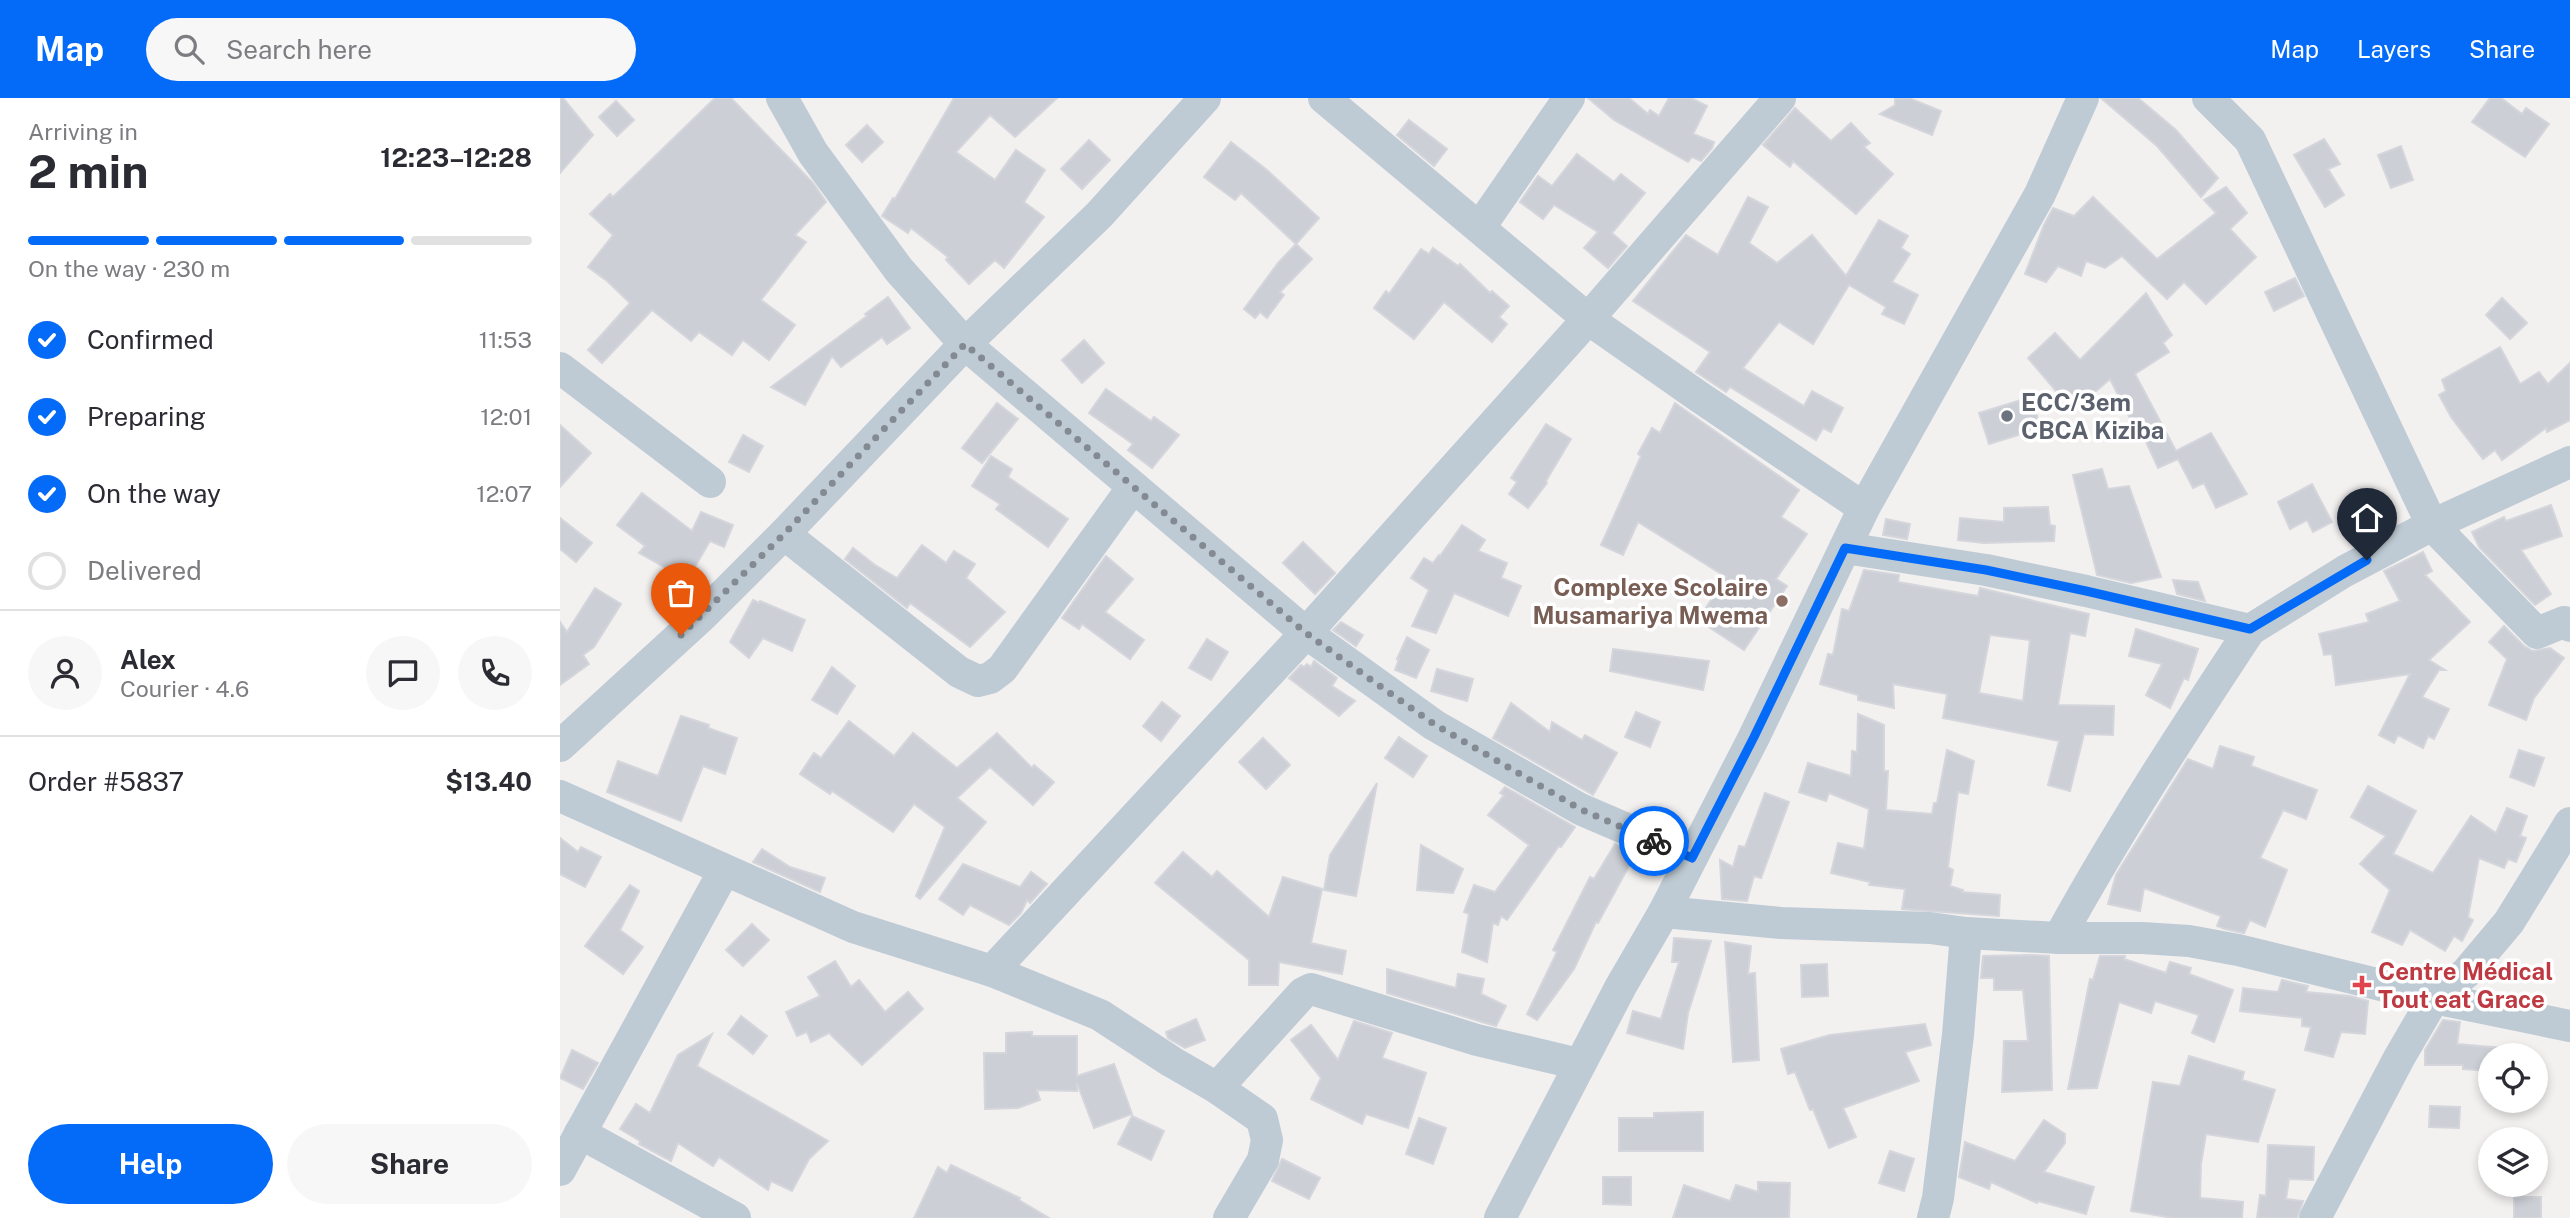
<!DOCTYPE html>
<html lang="en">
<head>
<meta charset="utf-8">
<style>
	body { margin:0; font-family:"Public Sans",sans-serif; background:#f7f7f7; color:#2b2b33; height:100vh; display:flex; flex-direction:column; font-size:26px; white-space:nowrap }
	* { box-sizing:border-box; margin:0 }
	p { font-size:23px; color:#7c7c81 }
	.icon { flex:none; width:38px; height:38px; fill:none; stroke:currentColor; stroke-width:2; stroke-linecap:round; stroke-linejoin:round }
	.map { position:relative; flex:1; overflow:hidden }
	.side { display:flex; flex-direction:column; background:#fff; width:560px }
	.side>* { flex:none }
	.controls { position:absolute; left:1918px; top:945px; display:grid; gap:14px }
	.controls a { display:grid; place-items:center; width:70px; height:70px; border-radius:50%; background:#fff; box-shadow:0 4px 10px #0003; font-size:35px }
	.pin { position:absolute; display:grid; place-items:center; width:60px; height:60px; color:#fff; margin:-72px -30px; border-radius:50% 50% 50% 0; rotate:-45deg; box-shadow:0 0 7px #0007 }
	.pin .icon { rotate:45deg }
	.courier { position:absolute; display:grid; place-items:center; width:70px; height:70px; margin:-35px; border:5px solid #046bf9; border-radius:50%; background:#fff; color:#222; box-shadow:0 2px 9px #0007 }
	.head em { font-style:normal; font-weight:700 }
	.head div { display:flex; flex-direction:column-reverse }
	.head { display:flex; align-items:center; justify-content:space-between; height:119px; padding:0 28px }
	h1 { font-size:46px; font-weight:700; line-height:52px }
	.bar { display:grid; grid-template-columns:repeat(4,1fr); gap:10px 7px; align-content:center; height:84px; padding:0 28px }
	.bar i { height:9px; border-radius:5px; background:#e1e1e2 }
	.bar .on { background:#046bf9 }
	.bar p { grid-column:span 4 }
	.line { display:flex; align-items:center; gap:18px; padding:0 28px; border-top:2px solid #e1e1e2 }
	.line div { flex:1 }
	.round { display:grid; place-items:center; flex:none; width:74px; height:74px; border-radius:37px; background:#f7f7f7 }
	ol { padding:0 28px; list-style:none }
	li { display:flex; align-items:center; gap:21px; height:77px }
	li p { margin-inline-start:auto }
	li .icon { padding:7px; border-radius:50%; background:#046bf9; color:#fff; stroke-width:4 }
	li:last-child { color:#7c7c81 }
	li i { width:38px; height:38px; border:4px solid #e1e1e2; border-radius:50% }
	.action { display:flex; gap:14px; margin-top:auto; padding:14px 28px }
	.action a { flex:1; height:80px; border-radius:42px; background:#046bf9; color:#fff; font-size:28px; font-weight:700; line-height:80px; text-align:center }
	.action a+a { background:#f7f7f7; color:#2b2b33 }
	header { display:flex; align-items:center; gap:42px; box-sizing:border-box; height:98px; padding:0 35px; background:#046bf9; color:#fff }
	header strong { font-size:33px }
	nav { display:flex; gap:38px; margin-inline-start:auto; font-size:24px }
	.search { width:490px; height:63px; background:#f7f7f7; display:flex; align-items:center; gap:18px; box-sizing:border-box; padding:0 24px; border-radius:38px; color:#7c7c81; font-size:26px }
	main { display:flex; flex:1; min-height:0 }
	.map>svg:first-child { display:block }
	.building { fill:#cccfd6; stroke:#d4d6dc; stroke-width:2; fill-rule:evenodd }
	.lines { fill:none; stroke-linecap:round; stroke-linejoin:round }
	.minor { stroke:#bfcbd4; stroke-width:32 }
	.done { stroke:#838a92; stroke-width:7; stroke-dasharray:0 12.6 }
	.route { stroke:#046bf9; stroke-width:9 }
	.worship-dot { fill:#6b7280; stroke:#fff; stroke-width:2.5 }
	.education-dot { fill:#8d6e63; stroke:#fff; stroke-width:2.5 }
	.health-dot { fill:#e0444e; stroke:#fff; stroke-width:2.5 }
	.labels { text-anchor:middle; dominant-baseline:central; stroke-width:7; stroke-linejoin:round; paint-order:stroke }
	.worship-label { font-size:24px; font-weight:bold; fill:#5b616d; stroke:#fff; text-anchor:start }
	.education-label { font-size:24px; font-weight:bold; fill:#785e54; stroke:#fff; text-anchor:end }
	.health-label { font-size:24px; font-weight:bold; fill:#be3a42; stroke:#fff; text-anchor:start }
</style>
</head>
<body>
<header>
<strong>Map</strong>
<div class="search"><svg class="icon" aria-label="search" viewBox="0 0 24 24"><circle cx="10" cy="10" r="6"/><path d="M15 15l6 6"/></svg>Search here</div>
<nav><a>Map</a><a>Layers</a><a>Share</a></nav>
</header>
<main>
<section class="side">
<div class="head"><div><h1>2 min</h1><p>Arriving in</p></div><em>12:23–12:28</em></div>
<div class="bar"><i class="on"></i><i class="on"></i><i class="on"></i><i></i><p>On the way · 230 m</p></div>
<ol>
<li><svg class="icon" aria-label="check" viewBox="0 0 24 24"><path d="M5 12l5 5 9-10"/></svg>Confirmed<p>11:53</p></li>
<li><svg class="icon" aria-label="check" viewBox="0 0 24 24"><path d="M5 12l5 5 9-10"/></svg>Preparing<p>12:01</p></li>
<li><svg class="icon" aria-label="check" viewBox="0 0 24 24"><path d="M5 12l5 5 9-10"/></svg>On the way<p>12:07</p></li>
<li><i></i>Delivered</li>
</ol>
<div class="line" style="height:126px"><a class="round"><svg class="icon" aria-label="person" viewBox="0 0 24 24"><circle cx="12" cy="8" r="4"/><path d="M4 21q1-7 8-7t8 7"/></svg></a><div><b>Alex</b><p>Courier · 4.6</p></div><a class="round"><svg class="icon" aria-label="chat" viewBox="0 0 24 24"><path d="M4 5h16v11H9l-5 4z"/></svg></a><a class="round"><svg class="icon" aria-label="phone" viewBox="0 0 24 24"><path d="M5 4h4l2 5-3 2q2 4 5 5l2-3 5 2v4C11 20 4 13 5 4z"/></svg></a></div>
<div class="line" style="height:91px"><div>Order #5837</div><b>$13.40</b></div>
<div class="action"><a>Help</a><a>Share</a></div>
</section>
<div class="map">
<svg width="2010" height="1120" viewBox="0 0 2010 1120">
	<rect width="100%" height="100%" fill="#f3f0f0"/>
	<g class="building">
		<polygon points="0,0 3,0 33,37 0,75"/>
		<polygon points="155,0 171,0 253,85 266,104 235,137 246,144 201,202 235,227 209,262 183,242 172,257 139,234 131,243 92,212 42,265 28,252 70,205 47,183 28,169 53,137 30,116 50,96 53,99"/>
		<polygon points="394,0 497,0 455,39 430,17 396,54 435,82 456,52 485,72 464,104 484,119 444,170 435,162 409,186 386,162 388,159 351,130 348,135 322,118 333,100 335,101"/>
		<polygon points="1028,0 1069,0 1088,16 1090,12 1099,18 1109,0 1131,0 1147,8 1133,36 1154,44 1152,50 1141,63 1132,59 1128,64 1054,22"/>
		<polygon points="1349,0 1381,13 1372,37 1320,16 1335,7 1335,1"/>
		<polygon points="1541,0 1578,0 1616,32 1658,80 1641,99 1597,48"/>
		<polygon points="1930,0 1941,0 1962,16 1966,10 1989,26 1965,59 1912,24"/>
		<polygon points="56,3 74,22 57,38 39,19"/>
		<polygon points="1235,10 1271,43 1291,25 1310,45 1304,49 1333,76 1296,116 1233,63 1230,69 1203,47"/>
		<polygon points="849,22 887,51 874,68 837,37"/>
		<polygon points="307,27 323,44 302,64 286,47"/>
		<polygon points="1764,41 1780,66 1768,71 1784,97 1765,109 1734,57"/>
		<polygon points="529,42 550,62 522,91 501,71"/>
		<polygon points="671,44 707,72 759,120 736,146 681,95 675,102 644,79"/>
		<polygon points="1841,48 1853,82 1831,90 1818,57"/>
		<polygon points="1017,56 1054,84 1061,76 1085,95 1052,135 1067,148 1048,170 1024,150 1038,134 994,107 983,121 960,104 978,78 992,88"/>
		<polygon points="1666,89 1687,115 1670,131 1696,159 1646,206 1624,184 1607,201 1562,158 1545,170 1526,163 1521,178 1498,168 1486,184 1465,176 1484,127 1493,110 1514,118 1533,99 1597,161 1656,115 1644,102"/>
		<polygon points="1188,99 1208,109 1189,145 1217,165 1252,137 1286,178 1319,122 1348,138 1341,150 1350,156 1332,184 1358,197 1344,226 1322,216 1326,209 1289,187 1253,246 1219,224 1183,270 1244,308 1252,293 1283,310 1271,334 1263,330 1256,342 1170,289 1166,294 1136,274 1150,254 1073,203 1126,137 1158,157"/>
		<polygon points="736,146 752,161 720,194 724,197 707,220 700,214 695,220 684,211 718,165"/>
		<polygon points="873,150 898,168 900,166 930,195 932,193 949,208 939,219 947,226 932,244 884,204 854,241 814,210 826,193 829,196 861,151 869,156"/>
		<polygon points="1735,180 1744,198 1714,213 1705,194"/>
		<polygon points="1586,195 1612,237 1603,245 1609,254 1575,276 1616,353 1651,335 1687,396 1656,410 1644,385 1633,390 1618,361 1598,370 1582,335 1578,336 1550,281 1513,313 1468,260 1495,235 1520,262"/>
		<polygon points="328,199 350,230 327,246 322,239 281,269 272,258 245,307 211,289 307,218 305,216"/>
		<polygon points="1942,200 1967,225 1950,241 1926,217"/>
		<polygon points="524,242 544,265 522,285 502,262"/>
		<polygon points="1940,249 1960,286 1979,274 1988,286 2010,265 2010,322 1987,334 1986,330 1942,362 1935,352 1923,361 1891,319 1879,297 1886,293 1882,282"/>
		<polygon points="546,291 591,323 594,319 619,337 592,370 568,352 573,346 529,315"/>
		<polygon points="1471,299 1481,330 1429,346 1419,315"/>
		<polygon points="437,305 458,321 422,365 402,350"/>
		<polygon points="1115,305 1239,392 1221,419 1247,436 1216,481 1227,488 1184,552 1138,522 1166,479 1078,424 1063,457 1041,447 1081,358 1078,356 1092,330 1100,335"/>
		<polygon points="986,326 1011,341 986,383 987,385 968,410 949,396 957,384 951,380"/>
		<polygon points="0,327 31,355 0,389"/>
		<polygon points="183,337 203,348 189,374 169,364"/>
		<polygon points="431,358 452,371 448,379 508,421 488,449 436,411 440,406 412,388"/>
		<polygon points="1542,371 1548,391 1569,388 1601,479 1571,485 1537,477 1513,377"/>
		<polygon points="1752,386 1772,424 1753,434 1747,422 1730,431 1718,404"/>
		<polygon points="82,395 132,433 141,414 173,427 164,449 150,443 125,486 113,479 115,475 79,455 85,448 57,427"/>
		<polygon points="1991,407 2002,438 1961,452 1991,496 1975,507 1919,449 1912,434 1944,419 1946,423"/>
		<polygon points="1488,409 1490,427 1495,428 1494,443 1424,445 1398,442 1400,420 1444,424 1444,410"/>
		<polygon points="0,420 32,445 16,464 0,451"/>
		<polygon points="1326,421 1350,426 1347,441 1323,437"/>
		<polygon points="902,427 925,442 918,453 947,465 941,480 961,488 948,518 894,495 876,535 852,528 869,492 851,480 864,460 873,465 879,457 880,458"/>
		<polygon points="743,444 775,475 755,496 723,465"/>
		<polygon points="362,447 386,465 394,453 415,466 406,480 445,514 410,549 350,505 347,510 285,461 293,450 315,467 337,480"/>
		<polygon points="1863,454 1872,473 1865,477 1910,524 1869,562 1885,572 1879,572 1862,599 1889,611 1874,641 1868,638 1863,650 1838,637 1834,645 1819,637 1850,576 1776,587 1772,556 1764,557 1759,536 1809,524 1806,516 1840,503 1824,473"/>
		<polygon points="546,458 573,481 545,514 584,542 570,561 522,526 519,531 502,520"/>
		<path d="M1304 472 1339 477 1338 484 1418 498 1420 490 1529 516 1525 538 1510 535 1498 607 1554 608 1553 637 1524 636 1510 693 1488 687 1499 643 1383 620 1387 596 1333 586 1334 610 1298 602V597L1260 586 1268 556 1273 557 1282 511 1289 513ZM1430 537 1470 542 1463 603 1419 595Z"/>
		<polygon points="1613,482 1638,484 1645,503 1617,496"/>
		<polygon points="35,490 61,506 34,549 23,557 29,566 0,587 0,524 7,534"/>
		<polygon points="193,502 199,505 200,503 245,522 232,553 203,540 189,560 170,544"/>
		<polygon points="781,524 803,537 796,548 773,532"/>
		<polygon points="1944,528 1964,548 1973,553 1990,550 2004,560 1974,600 1966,622 1929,607 1947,561 1929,544"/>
		<polygon points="1576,531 1638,551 1628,582 1624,580 1610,610 1586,597 1602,566 1569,558"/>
		<polygon points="847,539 869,552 856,580 835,572 839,561 837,561"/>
		<polygon points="647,541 668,554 651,582 629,570"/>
		<polygon points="1053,551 1149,563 1143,592 1050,573"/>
		<polygon points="754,563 777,580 772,588 795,603 779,618 729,580 741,567 744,569 747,566 751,569"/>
		<polygon points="272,569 295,588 277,616 252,602"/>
		<polygon points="877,571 913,581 907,603 871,593"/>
		<polygon points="602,604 620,618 601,643 583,628"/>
		<polygon points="951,605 990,634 992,624 1022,642 1025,637 1057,655 1033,697 933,640"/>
		<polygon points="1076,614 1100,624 1090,649 1065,639"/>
		<polygon points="1298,616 1324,627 1324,673 1328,673 1326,712 1372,716 1374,705 1377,705 1387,652 1414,663 1408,696 1398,694 1388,769 1393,772 1390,788 1403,792 1402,794 1440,797 1439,818 1342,811 1345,791 1309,787 1310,784 1271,775 1278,745 1304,751 1309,711 1269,695 1266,703 1239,694 1248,665 1291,678 1292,653 1297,654"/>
		<polygon points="121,618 149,627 148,630 177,640 165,676 143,668 121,723 47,694 58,663 98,678"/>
		<polygon points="289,623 334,658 353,635 397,670 437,635 472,670 474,667 494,684 473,707 430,669 397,700 426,724 360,801 356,798 385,729 354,706 333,734 272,693 270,696 240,676 254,655 261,660"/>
		<polygon points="839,639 867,658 853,679 825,660"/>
		<polygon points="703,640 730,667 706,691 679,664"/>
		<polygon points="1660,648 1694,659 1691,668 1757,692 1746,721 1723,712 1700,760 1727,772 1705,829 1690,822 1684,835 1665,831 1657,828 1661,818 1584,790 1580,813 1548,806 1556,777 1628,661 1653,671"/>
		<polygon points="1959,652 1984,660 1974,688 1950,679"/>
		<polygon points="817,685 796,798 764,792 770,757"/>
		<polygon points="1808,688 1856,713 1833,756 1873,775 1911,718 1936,735 1947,710 1967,718 1960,738 1966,740 1956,764 1948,761 1944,770 1919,760 1908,819 1913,822 1902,843 1894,838 1885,853 1850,832 1842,847 1812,834 1830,792 1800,766 1826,738 1791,719"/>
		<polygon points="945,689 1015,729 1001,749 999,748 947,822 941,818 938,827 933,825 927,864 902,854 909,816 904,814 914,787 935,794 969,747 928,717 944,697 940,695"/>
		<polygon points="1205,695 1229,704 1201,780 1194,778 1187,803 1162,801 1160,762 1173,769 1179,748 1185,749"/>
		<polygon points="0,740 18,754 21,749 41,759 25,789 0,776"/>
		<polygon points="1055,746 1075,757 1038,825 1036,824 1014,871 977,922 967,916 997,854 993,852 1030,779 1034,781"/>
		<polygon points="861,747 903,771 893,795 857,792"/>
		<polygon points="202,751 230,769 265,780 260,794 193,764"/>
		<polygon points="623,754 652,779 657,773 709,819 723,779 762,791 751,845 786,853 782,876 719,864 718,887 689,887 689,862 595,785"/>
		<polygon points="403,766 460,789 471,774 487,786 470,805 467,802 461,815 449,827 410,807 403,817 379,801"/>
		<polygon points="70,787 79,793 60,832 83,849 63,876 25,848"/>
		<polygon points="192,826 209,842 183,868 166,852"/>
		<polygon points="1114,840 1151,843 1128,915 1123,951 1067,935 1073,913 1101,921 1119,864 1112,864"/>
		<polygon points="1165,844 1191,848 1188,876 1195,875 1199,962 1173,964"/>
		<polygon points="1470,857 1489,858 1492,992 1442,994 1444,943 1468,943 1463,892 1434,892 1434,880 1421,880 1423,858"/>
		<polygon points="1540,858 1565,858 1564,861 1606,875 1610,864 1631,870 1629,876 1673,892 1654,944 1632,935 1639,917 1595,903 1591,915 1559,904 1537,990 1508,991 1530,881 1533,882"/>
		<polygon points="275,863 291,889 299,882 325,914 348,894 363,911 302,967 269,935 251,944 247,934 237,938 226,914 260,898 248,879"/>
		<polygon points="1267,866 1268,898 1242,899 1241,867"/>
		<polygon points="827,871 896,890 898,876 924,881 921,896 946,908 936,928 922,924 827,895"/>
		<polygon points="1722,882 1748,888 1746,894 1790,898 1808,903 1805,936 1781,934 1773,959 1745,952 1751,929 1742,928 1742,920 1680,913 1683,890 1718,894"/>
		<polygon points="181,918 207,938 193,956 168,936"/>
		<polygon points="636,921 645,942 625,950 608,940 606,934"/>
		<polygon points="1883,922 1900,924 1897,946 1955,951 1955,957 1930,957 1930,973 1903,971 1903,967 1865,967 1865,952"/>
		<polygon points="794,923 832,935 822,960 866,975 848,1030 806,1016 802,1026 751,1001 761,980 731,942 751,927 778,962"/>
		<polygon points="1365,926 1371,947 1345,954 1359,983 1283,1010 1296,1039 1269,1050 1253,1011 1250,1012 1235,974 1228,976 1221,951 1270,937"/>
		<polygon points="472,934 472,938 517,938 517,978 554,966 572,1016 534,1030 517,985 517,993 477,992 480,1002 458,1010 425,1011 424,955 446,955 446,935"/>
		<polygon points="152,936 137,968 268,1043 249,1061 232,1093 211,1083 208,1092 159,1059 153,1068 118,1045 111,1063 79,1046 80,1043 60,1031 76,1006 90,1015 118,957"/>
		<polygon points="12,952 38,965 23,991 0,980"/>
		<polygon points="1629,958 1684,974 1682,982 1715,992 1698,1044 1646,1036 1641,1066 1640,1100 1683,1104 1682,1120 1613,1120 1571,1113 1593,984 1620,988"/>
		<polygon points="1870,1008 1900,1009 1899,1030 1869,1029"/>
		<polygon points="1143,1014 1143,1053 1059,1053 1059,1020 1094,1020 1094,1015"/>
		<polygon points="572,1018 604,1033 591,1062 558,1046"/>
		<polygon points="859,1020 886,1030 873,1066 846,1056"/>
		<polygon points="1484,1022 1505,1036 1505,1045 1484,1074 1534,1089 1526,1116 1478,1103 1477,1105 1431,1084 1429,1091 1399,1079 1405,1044 1455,1063"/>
		<polygon points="1708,1047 1754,1049 1753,1082 1729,1081 1726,1101 1743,1103 1737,1120 1697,1120 1700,1097 1706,1098"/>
		<polygon points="1330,1053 1354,1061 1344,1093 1319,1085"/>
		<polygon points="722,1061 760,1080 749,1101 712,1083"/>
		<polygon points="391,1067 460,1100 459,1102 489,1120 354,1120 378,1069 387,1075"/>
		<polygon points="1043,1079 1071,1079 1071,1107 1043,1106"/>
		<polygon points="1198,1084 1230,1085 1229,1120 1113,1120 1124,1087 1170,1103 1176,1087 1198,1094"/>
		<rect x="1954" y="1099" width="27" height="21"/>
	</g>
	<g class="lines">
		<g class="minor">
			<polyline points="222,0 253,55 339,172 405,246 746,535 874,627 1020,711 1132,759"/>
			<polyline points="764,0 1028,221 1138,298 1304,410"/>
			<polyline points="1648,0 1690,42 1872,427 1977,535 2004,524 2010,528"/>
			<polyline points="920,129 1009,0"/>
			<polyline points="0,270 150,384"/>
			<polyline points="224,436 399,574 418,583 430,580 442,571 573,389"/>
			<polyline points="1285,450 1426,472 1526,493 1690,532 1785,473 1872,427 2010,364"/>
			<polyline points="0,648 142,518 224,436 405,246 539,117 645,0"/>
			<polyline points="0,698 293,829 432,873 746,535 1028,221 1220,0"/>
			<polyline points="1104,814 1221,825 1370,830 1406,835 1499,840 1582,840 1629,843 1678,852 1874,900 2010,928"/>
			<path d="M1499 840C1557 734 1624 632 1690 532"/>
			<polyline points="432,873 540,917 612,964 657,990 743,895 751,891 917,942 1019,966"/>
			<polyline points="657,990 702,1021 707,1042 703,1062 669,1120"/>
			<polyline points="20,1035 175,1120"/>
			<polyline points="0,1072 164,773"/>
			<polyline points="940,1120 1061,888 1104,814 1194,639 1304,410 1480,96 1523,0"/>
			<polyline points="1373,1120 1378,1100 1398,937 1406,835"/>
			<polyline points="1755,1120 1839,960 1874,900 1906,875 1949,824 2010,725"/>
		</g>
	</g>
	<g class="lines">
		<polyline class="done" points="121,537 224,436 405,246 746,535 810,581 874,626 1020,711 1094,743"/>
		<polyline class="route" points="1094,743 1132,760 1194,639 1285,450 1426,472 1526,493 1690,531 1807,462"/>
	</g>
	<circle class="worship-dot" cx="1447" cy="318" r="7"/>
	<circle class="education-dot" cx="1222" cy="503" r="7"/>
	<path class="health-dot" d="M1798.5 876.5h7v7h7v7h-7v7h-7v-7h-7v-7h7z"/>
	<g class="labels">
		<g class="worship-label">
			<text x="1461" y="304">ECC/3em<tspan x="1461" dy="28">CBCA Kiziba</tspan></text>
		</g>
		<g class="education-label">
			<text x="1208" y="489">Complexe Scolaire<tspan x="1208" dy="28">Musamariya Mwema</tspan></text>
		</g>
		<g class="health-label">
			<text x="1818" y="873">Centre Médical<tspan x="1818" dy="28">Tout eat Grace</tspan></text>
		</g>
	</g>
</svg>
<div class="controls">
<a><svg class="icon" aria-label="locate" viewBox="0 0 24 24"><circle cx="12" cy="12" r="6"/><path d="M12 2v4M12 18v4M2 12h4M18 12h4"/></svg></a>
<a><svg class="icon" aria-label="layers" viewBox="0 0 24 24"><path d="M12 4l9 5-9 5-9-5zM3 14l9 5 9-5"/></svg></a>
</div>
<div class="pin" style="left:121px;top:537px;background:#ea580c"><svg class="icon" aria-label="bag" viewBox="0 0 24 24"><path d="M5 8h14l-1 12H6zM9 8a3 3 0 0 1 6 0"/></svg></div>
<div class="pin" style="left:1807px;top:462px;background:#1f2937"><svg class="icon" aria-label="home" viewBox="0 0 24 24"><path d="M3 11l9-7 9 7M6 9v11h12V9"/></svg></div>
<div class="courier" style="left:1094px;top:743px"><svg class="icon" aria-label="bike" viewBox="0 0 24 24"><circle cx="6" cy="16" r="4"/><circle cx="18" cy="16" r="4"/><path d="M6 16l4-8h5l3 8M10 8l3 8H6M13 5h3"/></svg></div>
</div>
</main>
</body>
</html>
